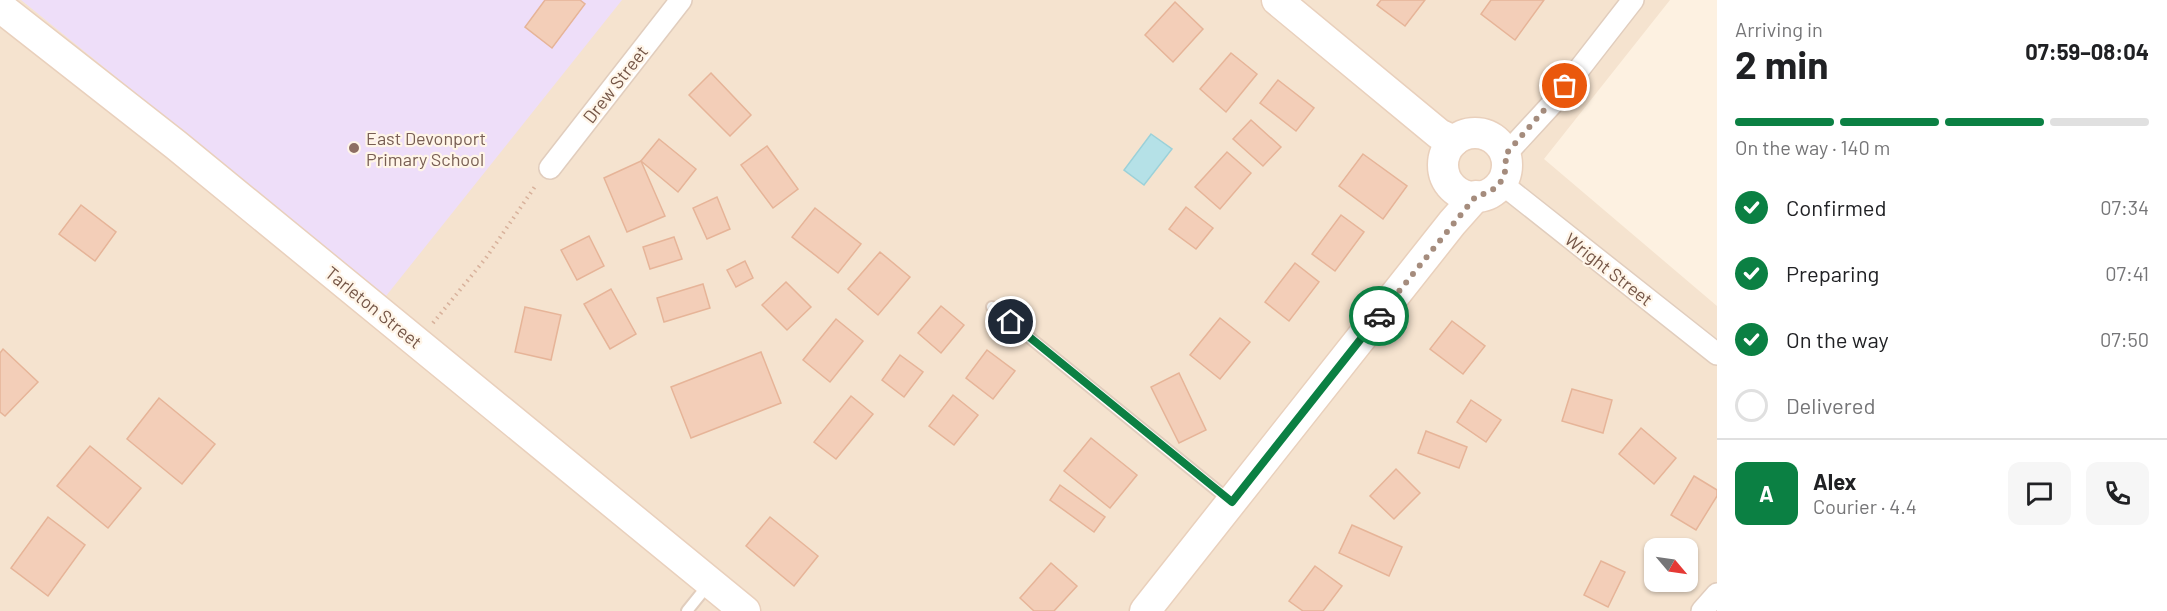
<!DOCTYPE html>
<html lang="en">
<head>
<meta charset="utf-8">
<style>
	body { margin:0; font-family:Barlow,sans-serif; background:#f6f6f6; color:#202124; height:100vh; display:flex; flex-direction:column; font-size:22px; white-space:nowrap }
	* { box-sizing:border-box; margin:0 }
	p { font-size:20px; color:#757577 }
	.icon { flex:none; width:33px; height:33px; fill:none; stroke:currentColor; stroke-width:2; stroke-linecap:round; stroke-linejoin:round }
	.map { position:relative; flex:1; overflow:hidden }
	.drawer { display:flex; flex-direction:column; background:#fff; width:450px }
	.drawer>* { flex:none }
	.needle { width:39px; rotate:119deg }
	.controls { position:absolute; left:1644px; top:538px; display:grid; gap:12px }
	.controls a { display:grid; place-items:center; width:54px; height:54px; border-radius:12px; background:#fff; box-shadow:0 2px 4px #0004; font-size:30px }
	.pin { position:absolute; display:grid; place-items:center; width:51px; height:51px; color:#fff; margin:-26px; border:3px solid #fff; border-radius:50%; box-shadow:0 2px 6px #0007 }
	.courier { position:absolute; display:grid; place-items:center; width:60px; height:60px; margin:-30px; border:4px solid #0b8043; border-radius:50%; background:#fff; color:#222; box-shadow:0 2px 8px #0007 }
	.headline em { font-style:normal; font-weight:700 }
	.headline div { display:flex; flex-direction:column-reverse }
	.headline { display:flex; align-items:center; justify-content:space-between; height:102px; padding:0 18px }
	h1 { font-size:39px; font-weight:700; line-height:45px }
	.bar { display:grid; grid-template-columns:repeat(4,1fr); gap:9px 6px; align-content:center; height:72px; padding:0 18px }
	.bar i { height:8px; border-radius:4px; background:#e0e0e0 }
	.bar .selected { background:#0b8043 }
	.bar p { grid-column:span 4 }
	.line { display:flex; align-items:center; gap:15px; padding:0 18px; border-top:2px solid #e0e0e0 }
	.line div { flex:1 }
	.round { display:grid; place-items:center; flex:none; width:63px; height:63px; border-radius:12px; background:#f6f6f6 }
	ol { padding:0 18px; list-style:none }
	li { display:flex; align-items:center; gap:18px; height:66px }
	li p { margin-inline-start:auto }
	li .icon { padding:6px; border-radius:50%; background:#0b8043; color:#fff; stroke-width:4 }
	li:last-child { color:#757577 }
	li i { width:33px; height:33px; border:3px solid #e0e0e0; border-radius:50% }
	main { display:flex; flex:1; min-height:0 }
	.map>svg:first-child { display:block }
	.residential { fill:#f5e3cf; fill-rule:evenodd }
	.education { fill:#eedef9 }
	.water { fill:#b5e1e7; stroke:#9bd1d9; stroke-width:1.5 }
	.building { fill:#f3ceb8; stroke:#e6b498; stroke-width:1.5 }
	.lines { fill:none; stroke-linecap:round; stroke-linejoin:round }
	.lane-casing { stroke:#e1cdbd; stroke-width:14 }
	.street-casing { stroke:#e1cdbd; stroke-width:24 }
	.secondary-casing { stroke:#e9d0bc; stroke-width:33 }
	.path { stroke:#d8b19b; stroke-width:4; stroke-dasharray:1.5 4.5; stroke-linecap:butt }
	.lane { stroke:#fff; stroke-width:10 }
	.street { stroke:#fff; stroke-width:21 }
	.secondary { stroke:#fff; stroke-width:30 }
	.done { stroke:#a58c7d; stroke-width:6; stroke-dasharray:0 10.8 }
	.route { stroke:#0b8043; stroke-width:8 }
	.education-dot { fill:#8d6e63; stroke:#fff5e8; stroke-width:2 }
	.labels { text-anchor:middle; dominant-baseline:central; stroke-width:4.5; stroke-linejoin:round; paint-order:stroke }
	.street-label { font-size:18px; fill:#755647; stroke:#fff5e8 }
	.education-label { font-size:18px; fill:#785e54; stroke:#fff5e8; text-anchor:start }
</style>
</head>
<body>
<main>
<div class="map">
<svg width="1717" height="611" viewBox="0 0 1717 611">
	<rect width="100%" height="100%" fill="#fdf1e1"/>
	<path class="residential" d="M0 0H1670L1544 159 1717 306V611H0ZM1654 549H1688V582H1654Z"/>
	<polygon class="education" points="21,0 622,0 386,296"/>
	<polygon class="water" points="1151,134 1172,149 1144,185 1124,170"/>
	<g class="building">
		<polygon points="545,0 580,0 585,4 552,48 525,27"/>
		<polygon points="1381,0 1425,0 1405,26 1377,5"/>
		<polygon points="1491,0 1544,0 1515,40 1481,14"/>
		<polygon points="1175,2 1203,29 1173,62 1145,35"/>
		<polygon points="1231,53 1257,74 1226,112 1200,89"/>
		<polygon points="711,73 751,115 730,136 689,95"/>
		<polygon points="1278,80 1314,108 1296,131 1260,103"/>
		<polygon points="1251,120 1281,147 1263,166 1233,139"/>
		<polygon points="659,139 696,169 678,192 641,161"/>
		<polygon points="767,146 798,189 773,208 741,165"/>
		<polygon points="1227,152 1251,173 1220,209 1195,187"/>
		<polygon points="1363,154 1407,186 1383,219 1339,186"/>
		<polygon points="641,161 665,216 627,232 604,178"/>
		<polygon points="717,197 730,229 707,239 693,208"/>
		<polygon points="81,205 116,232 95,261 59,234"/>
		<polygon points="1186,207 1213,228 1196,249 1169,229"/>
		<polygon points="815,208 861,244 838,273 792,237"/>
		<polygon points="1341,215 1364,232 1335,271 1312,254"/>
		<polygon points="589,236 604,266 577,280 561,250"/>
		<polygon points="674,237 682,259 650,269 643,247"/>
		<polygon points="880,252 910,277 878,315 848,289"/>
		<polygon points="745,261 753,278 736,287 727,270"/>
		<polygon points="1295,263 1319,282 1289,321 1265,302"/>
		<polygon points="786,282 811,307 787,330 762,305"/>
		<polygon points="703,284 710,308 664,322 657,298"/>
		<polygon points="611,289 636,334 610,349 584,304"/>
		<polygon points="941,306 964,325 941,353 918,333"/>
		<polygon points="525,307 561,315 551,360 515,352"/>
		<polygon points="1220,318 1250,342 1220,379 1190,355"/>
		<polygon points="836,319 863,341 830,382 803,360"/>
		<polygon points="1452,321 1485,346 1463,374 1430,349"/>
		<polygon points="3,349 38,382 5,416 0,412 0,353"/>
		<polygon points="987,350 1015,371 993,399 966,378"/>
		<polygon points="761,352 781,403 691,438 671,387"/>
		<polygon points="900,355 923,372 904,397 882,380"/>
		<polygon points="1179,373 1206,430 1179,443 1151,387"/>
		<polygon points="1572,389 1612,400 1603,433 1562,421"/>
		<polygon points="953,395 978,415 954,445 929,426"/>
		<polygon points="851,396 873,414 836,459 814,442"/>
		<polygon points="159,398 215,444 182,484 127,439"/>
		<polygon points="1471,400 1501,420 1486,442 1457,422"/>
		<polygon points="1641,428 1676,458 1654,484 1619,454"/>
		<polygon points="1426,431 1467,447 1459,468 1418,453"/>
		<polygon points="1091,438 1137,475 1110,508 1064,471"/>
		<polygon points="90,446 141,488 108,528 57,486"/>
		<polygon points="1396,469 1420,493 1394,519 1370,496"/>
		<polygon points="1694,476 1717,490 1717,496 1696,530 1671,515"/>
		<polygon points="1060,485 1105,517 1094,532 1050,500"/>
		<polygon points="48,517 85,545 48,596 11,568"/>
		<polygon points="770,517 818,556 794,586 746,546"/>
		<polygon points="1352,525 1402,547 1389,576 1339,553"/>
		<polygon points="1601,561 1625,572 1608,607 1584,595"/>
		<polygon points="1051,563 1077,586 1054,611 1034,611 1020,598"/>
		<polygon points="1315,566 1342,586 1323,611 1303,611 1289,601"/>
	</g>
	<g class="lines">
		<g class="lane-casing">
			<g id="lane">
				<polyline points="992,307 1229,500"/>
				<polyline points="687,611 708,585"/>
			</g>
		</g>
		<g class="street-casing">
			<g id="street">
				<polyline points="1505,155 1552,104 1633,0"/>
				<polyline points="550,168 681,0"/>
				<polyline points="1501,183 1717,354"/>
				<polyline points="1702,611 1717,594"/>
			</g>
		</g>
		<g class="secondary-casing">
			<g id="secondary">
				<polyline points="1277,0 1439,134 1454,141"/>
				<polyline points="0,7 176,145 745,611"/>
				<circle cx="1475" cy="165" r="32"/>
				<polyline points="1145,611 1452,223 1476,196"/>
			</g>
		</g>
		<polyline class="path" points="433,323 486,258 536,185"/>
		<use href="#lane" class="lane"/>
		<use href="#street" class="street"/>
		<use href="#secondary" class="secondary"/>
	</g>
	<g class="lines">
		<path class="done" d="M1379 316 1476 196C1498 192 1509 177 1505 155L1565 86"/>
		<polyline class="route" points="1011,322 1232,502 1379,316"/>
	</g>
	<circle class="education-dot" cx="354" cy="148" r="6"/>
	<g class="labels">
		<g class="street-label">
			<text transform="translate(615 84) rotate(-52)">Drew Street</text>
			<text transform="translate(1609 269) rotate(38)">Wright Street</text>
			<text transform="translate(374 307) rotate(39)">Tarleton Street</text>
		</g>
		<g class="education-label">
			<text x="366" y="138">East Devonport<tspan x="366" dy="21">Primary School</tspan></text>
		</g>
	</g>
</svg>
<div class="controls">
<a><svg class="needle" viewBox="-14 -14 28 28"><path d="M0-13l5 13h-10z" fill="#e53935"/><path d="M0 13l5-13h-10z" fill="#757577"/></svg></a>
</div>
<div class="pin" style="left:1565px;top:86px;background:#ea580c"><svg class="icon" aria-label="bag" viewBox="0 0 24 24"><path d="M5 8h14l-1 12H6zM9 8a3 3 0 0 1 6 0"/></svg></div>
<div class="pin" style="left:1011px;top:322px;background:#1f2937"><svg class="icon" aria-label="home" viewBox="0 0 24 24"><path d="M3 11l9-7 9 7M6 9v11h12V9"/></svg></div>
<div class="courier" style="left:1379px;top:316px"><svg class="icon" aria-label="car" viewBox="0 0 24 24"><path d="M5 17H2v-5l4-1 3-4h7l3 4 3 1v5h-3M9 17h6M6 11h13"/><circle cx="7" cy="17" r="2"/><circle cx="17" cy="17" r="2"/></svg></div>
</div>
<section class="drawer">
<div class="headline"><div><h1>2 min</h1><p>Arriving in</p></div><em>07:59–08:04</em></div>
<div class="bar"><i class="selected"></i><i class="selected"></i><i class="selected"></i><i></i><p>On the way · 140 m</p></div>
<ol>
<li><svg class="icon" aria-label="check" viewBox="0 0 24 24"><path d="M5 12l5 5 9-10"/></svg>Confirmed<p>07:34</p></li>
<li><svg class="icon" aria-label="check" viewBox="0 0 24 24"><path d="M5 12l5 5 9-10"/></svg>Preparing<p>07:41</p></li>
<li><svg class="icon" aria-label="check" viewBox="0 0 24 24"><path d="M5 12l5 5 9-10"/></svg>On the way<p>07:50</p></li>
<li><i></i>Delivered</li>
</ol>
<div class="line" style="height:108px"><b class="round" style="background:#0b8043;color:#fff">A</b><div><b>Alex</b><p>Courier · 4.4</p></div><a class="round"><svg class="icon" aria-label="chat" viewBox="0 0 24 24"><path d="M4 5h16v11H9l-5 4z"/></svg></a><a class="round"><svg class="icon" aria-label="phone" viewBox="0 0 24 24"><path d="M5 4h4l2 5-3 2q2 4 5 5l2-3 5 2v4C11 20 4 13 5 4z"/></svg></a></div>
</section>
</main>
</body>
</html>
